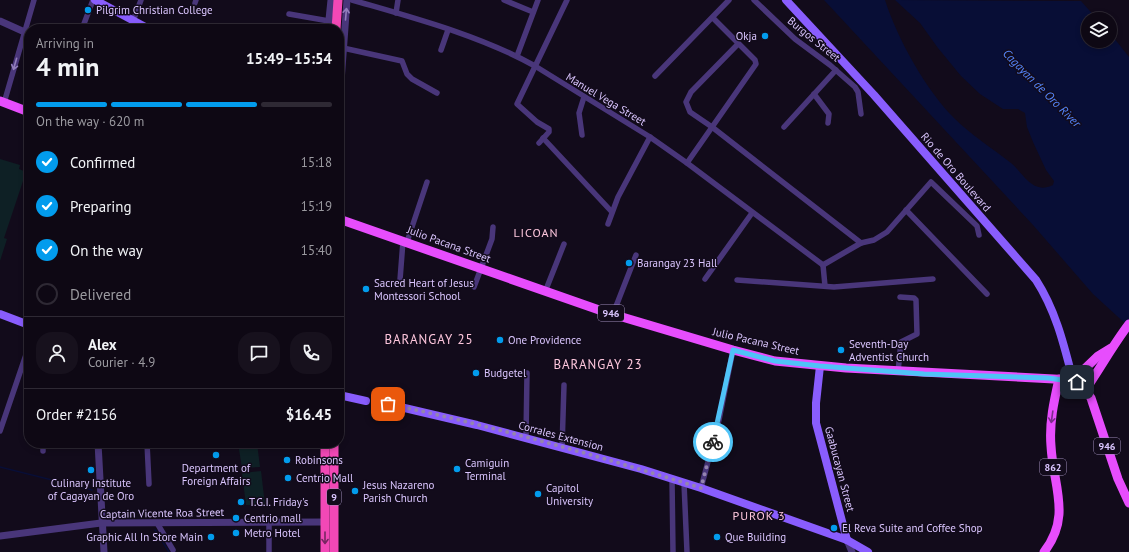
<!DOCTYPE html>
<html lang="en">
<head>
<meta charset="utf-8">
<style>
	body { margin:0; font-family:"PT Sans",sans-serif; background:#17111d; color:#f1f3f6; height:100vh; display:flex; flex-direction:column; font-size:15px; white-space:nowrap }
	* { box-sizing:border-box; margin:0 }
	p { font-size:13px; color:#9b9aa0 }
	.icon { flex:none; width:22px; height:22px; fill:none; stroke:currentColor; stroke-width:2; stroke-linecap:round; stroke-linejoin:round }
	.map { position:relative; flex:1; overflow:hidden }
	.panel { position:absolute; left:24px; top:24px; width:320px; height:424px; display:flex; flex-direction:column; background:#0e0814; border-radius:16px; box-shadow:0 2px 6px #0003,0 0 0 1px #2e2934 }
	.panel>* { flex:none }
	.tools { position:absolute; left:1081px; top:12px; display:grid; gap:8px }
	.tools a { display:grid; place-items:center; width:36px; height:36px; border-radius:50%; background:#0e0814; box-shadow:0 2px 6px #0003,0 0 0 1px #2e2934; font-size:20px }
	.pin { position:absolute; display:grid; place-items:center; width:34px; height:34px; color:#fff; margin:-17px; border-radius:8px; box-shadow:0 2px 6px #0006 }
	.courier { position:absolute; display:grid; place-items:center; width:40px; height:40px; margin:-20px; border:3px solid #4fc3f7; border-radius:50%; background:#fff; color:#222; box-shadow:0 1px 5px #0007 }
	.head em { font-style:normal; font-weight:600 }
	.head div { display:flex; flex-direction:column-reverse }
	.head { display:flex; align-items:center; justify-content:space-between; height:68px; padding:0 12px }
	h1 { font-size:26px; font-weight:600; line-height:30px }
	.bar { display:grid; grid-template-columns:repeat(4,1fr); gap:6px 4px; align-content:center; height:48px; padding:0 12px }
	.bar i { height:5px; border-radius:3px; background:#2e2934 }
	.bar .active { background:#029ced }
	.bar p { grid-column:span 4 }
	.line { display:flex; align-items:center; gap:10px; padding:0 12px; border-top:1px solid #2e2934 }
	.line div { flex:1 }
	.round { display:grid; place-items:center; flex:none; width:42px; height:42px; border-radius:16px; background:#17111d }
	ol { padding:0 12px; list-style:none }
	li { display:flex; align-items:center; gap:12px; height:44px }
	li p { margin-inline-start:auto }
	li .icon { padding:4px; border-radius:50%; background:#029ced; color:#fff; stroke-width:4 }
	li:last-child { color:#9b9aa0 }
	li i { width:22px; height:22px; border:2px solid #2e2934; border-radius:50% }
	.map>svg:first-child { display:block }
	.green { fill:#0e2025 }
	.water { fill:#080e36 }
	.lines { fill:none; stroke-linecap:round; stroke-linejoin:round }
	.stream { stroke:#080e36; stroke-width:1.5 }
	.minor { stroke:#49367a; stroke-width:5.5 }
	.tertiary { stroke:#49367a; stroke-width:7 }
	.secondary { stroke:#895dfd; stroke-width:8 }
	.primary { stroke:#e74dfd; stroke-width:9 }
	.trunk { stroke:#f248b6; stroke-width:9 }
	.oneway { stroke:#927ebc }
	.oneway2 { stroke:#7c2c8c }
	.oneway3 { stroke:#772661 }
	.done { stroke:#9484af; stroke-width:4; stroke-dasharray:0 7.2 }
	.route { stroke:#4fc3f7; stroke-width:5 }
	.poi-dot { fill:#029ced; stroke:#120b1b; stroke-width:1.5 }
	.labels { text-anchor:middle; dominant-baseline:central; stroke-width:3; stroke-linejoin:round; paint-order:stroke }
	.shield { fill:#120b1b; stroke:#9e8dba; stroke-width:1 }
	.shield-label { font-size:10px; font-weight:bold; fill:#dac5fe }
	.poi-label { font-size:11px; fill:#dac5fe; stroke:#120b1b; text-anchor:start }
	.street-label { font-size:11px; fill:#dac5fe; stroke:#120b1b }
	.water-label { font-size:12px; font-style:italic; fill:#5486fd; stroke:#120b1b }
	.neighbourhood-label { font-size:12px; letter-spacing:1px; fill:#fec7dd; stroke:#120b1b }
	.quarter-label { font-size:13px; letter-spacing:1px; fill:#fec7dd; stroke:#120b1b }
</style>
</head>
<body>
<div class="map">
<svg width="1129" height="552" viewBox="0 0 1129 552">
	<rect width="100%" height="100%" fill="#120b1b"/>
	<g class="green">
		<polygon points="0,159 20,165 19,169 26,172 4,238 7,239 0,261"/>
		<polygon points="238,443 257,443 260,467 242,468"/>
		<polygon points="261,471 265,505 246,505 242,473"/>
	</g>
	<path class="water" d="M824 0H885C897 38 926 90 954 118 971 135 992 148 1011 163 1024 174 1032 195 1053 185L1054 181 1046 170 1033 142 1027 127 1025 113 1018 109H1003L980 94 961 76 938 48 920 23 895 0 1081 1 1097 19H1088V41H1110V33L1129 57V327L1093 294 1033 225Z"/>
	<g class="lines">
		<g class="stream">
			<polyline points="0,467 92,490"/>
			<polyline points="155,530 169,552"/>
		</g>
		<g class="minor">
			<path d="M352 0C414 18 479 35 535 66L650 137 687 163 823 265"/>
			<polyline points="504,0 533,12"/>
			<polyline points="754,0 795,39 830,65 855,87 858,92 861,114"/>
			<polyline points="195,3 196,0"/>
			<polyline points="396,13 398,0"/>
			<polyline points="289,14 329,21"/>
			<polyline points="82,29 93,0"/>
			<polyline points="130,29 141,0"/>
			<polyline points="738,44 691,92 686,102 690,112 712,127 861,243 823,265"/>
			<polyline points="343,48 402,61 407,74 412,79 437,93"/>
			<polyline points="441,50 448,30"/>
			<polyline points="517,56 538,0"/>
			<polyline points="655,76 729,0"/>
			<polyline points="814,94 829,114 828,123"/>
			<polyline points="4,103 34,0"/>
			<polyline points="784,127 836,70"/>
			<polyline points="582,135 579,113 584,97"/>
			<polyline points="543,138 611,211"/>
			<polyline points="539,143 549,132 549,129 537,122 517,104 567,0"/>
			<polyline points="687,163 756,64 755,60 713,18"/>
			<polyline points="906,210 987,294"/>
			<polyline points="608,224 618,197 650,137"/>
			<polyline points="407,242 427,182"/>
			<polyline points="861,243 874,240 887,232 931,182 977,226 979,235"/>
			<polyline points="823,265 825,286"/>
			<polyline points="705,279 752,213"/>
			<polyline points="400,280 403,241"/>
			<polyline points="737,280 834,287 933,279"/>
			<polyline points="474,287 492,239 493,227"/>
			<polyline points="545,292 564,244"/>
			<polyline points="613,314 636,255"/>
			<polyline points="898,372 901,342 917,334 916,300 914,298 900,297"/>
			<polyline points="0,431 29,346"/>
			<polyline points="526,438 527,373"/>
			<polyline points="147,443 149,484"/>
			<polyline points="562,448 564,385"/>
			<polyline points="43,451 43,443"/>
			<polyline points="672,479 673,552"/>
			<polyline points="684,483 687,552"/>
			<polyline points="701,488 719,420 733,350"/>
			<polyline points="157,523 173,550"/>
			<polyline points="269,552 269,523"/>
		</g>
		<g class="tertiary">
			<polyline points="0,21 29,34"/>
			<polyline points="328,29 331,0"/>
			<polyline points="339,109 347,0"/>
			<polyline points="98,443 104,552"/>
			<polyline points="0,536 101,523 325,522"/>
			<polyline points="847,540 852,552"/>
		</g>
		<g class="secondary">
			<polyline points="95,0 149,29"/>
			<path d="M786 0 874 95 1036 280C1056 311 1064 345 1073 380"/>
			<polyline points="0,314 29,325"/>
			<polyline points="820,366 816,403 816,423 847,540"/>
			<polyline points="339,395 366,401"/>
			<polyline points="379,402 477,425 641,469 701,488 847,540 868,552"/>
		</g>
		<g class="primary">
			<polyline points="0,101 29,112"/>
			<polyline points="339,219 602,311 733,350 775,361 846,368 1073,380 1082,385 1091,398 1118,479 1129,503"/>
			<polyline points="1073,380 1098,356 1111,348"/>
			<path d="M1086 389C1101 367 1113 345 1129 324"/>
			<path d="M1044 552C1072 516 1053 486 1051 446 1049 423 1054 401 1059 379"/>
		</g>
		<g class="trunk">
			<polyline points="336,29 338,0"/>
			<polyline points="325,443 325,552"/>
			<polyline points="334,552 334,443"/>
		</g>
	</g>
	<defs><path id="oneway-shaft" d="M-6 0H5M1.5-3L5.5 0L1.5 3" fill="none" stroke-width="1.6" stroke-linecap="round" stroke-linejoin="round"/></defs>
	<g class="oneway">
		<use href="#oneway-shaft" transform="translate(346 14) rotate(-85)"/>
		<use href="#oneway-shaft" transform="translate(15 64) rotate(106)"/>
	</g>
	<use class="oneway2" href="#oneway-shaft" transform="translate(1052 417) rotate(98)"/>
	<use class="oneway3" href="#oneway-shaft" transform="translate(325 538) rotate(90)"/>
	<g class="lines">
		<path class="done" d="M388 404C494 426 598 456 701 488L713 442"/>
		<polyline class="route" points="713,442 733,350 775,361 820,366 924,374 1048,378 1077,382"/>
	</g>
	<g class="poi-dot">
		<circle cx="88" cy="10" r="4"/>
		<circle cx="765" cy="36" r="4"/>
		<circle cx="629" cy="263" r="4"/>
		<circle cx="366" cy="289" r="4"/>
		<circle cx="500" cy="340" r="4"/>
		<circle cx="841" cy="350" r="4"/>
		<circle cx="476" cy="373" r="4"/>
		<circle cx="216" cy="455" r="4"/>
		<circle cx="287" cy="460" r="4"/>
		<circle cx="457" cy="469" r="4"/>
		<circle cx="91" cy="470" r="4"/>
		<circle cx="288" cy="478" r="4"/>
		<circle cx="355" cy="491" r="4"/>
		<circle cx="538" cy="494" r="4"/>
		<circle cx="241" cy="502" r="4"/>
		<circle cx="236" cy="518" r="4"/>
		<circle cx="834" cy="528" r="4"/>
		<circle cx="236" cy="533" r="4"/>
		<circle cx="211" cy="537" r="4"/>
		<circle cx="717" cy="537" r="4"/>
	</g>
	<g class="labels">
		<g class="shield">
			<rect x="598" y="305" width="26" height="16" rx="3"/>
			<rect x="1094" y="438" width="26" height="16" rx="3"/>
			<rect x="1040" y="459" width="26" height="16" rx="3"/>
			<rect x="327" y="489" width="14" height="16" rx="3"/>
		</g>
		<g class="shield-label">
			<text x="611" y="313">946</text>
			<text x="1107" y="446">946</text>
			<text x="1053" y="467">862</text>
			<text x="334" y="497">9</text>
		</g>
		<g class="poi-label">
			<text x="96" y="10">Pilgrim Christian College</text>
			<text x="757" y="36" text-anchor="end">Okja</text>
			<text x="637" y="263">Barangay 23 Hall</text>
			<text x="374" y="283">Sacred Heart of Jesus<tspan x="374" dy="13">Montessori School</tspan></text>
			<text x="508" y="340">One Providence</text>
			<text x="849" y="344">Seventh-Day<tspan x="849" dy="13">Adventist Church</tspan></text>
			<text x="484" y="373">Budgetel</text>
			<text x="295" y="460">Robinsons</text>
			<text x="465" y="463">Camiguin<tspan x="465" dy="13">Terminal</tspan></text>
			<text x="216" y="468" text-anchor="middle">Department of<tspan x="216" dy="13">Foreign Affairs</tspan></text>
			<text x="296" y="478">Centrio Mall</text>
			<text x="91" y="483" text-anchor="middle">Culinary Institute<tspan x="91" dy="13">of Cagayan de Oro</tspan></text>
			<text x="363" y="485">Jesus Nazareno<tspan x="363" dy="13">Parish Church</tspan></text>
			<text x="546" y="488">Capitol<tspan x="546" dy="13">University</tspan></text>
			<text x="249" y="502">T.G.I. Friday's</text>
			<text x="244" y="518">Centrio mall</text>
			<text x="842" y="528">El Reva Suite and Coffee Shop</text>
			<text x="244" y="533">Metro Hotel</text>
			<text x="203" y="537" text-anchor="end">Graphic All In Store Main</text>
			<text x="725" y="537">Que Building</text>
		</g>
		<g class="street-label">
			<text transform="translate(814 39) rotate(39)">Burgos Street</text>
			<text transform="translate(606 99) rotate(31)">Manuel Vega Street</text>
			<text transform="translate(956 172) rotate(49)">Rio de Oro Boulevard</text>
			<text transform="translate(449 244) rotate(20)">Julio Pacana Street</text>
			<text transform="translate(756 341) rotate(13)">Julio Pacana Street</text>
			<text transform="translate(561 436) rotate(15)">Corrales Extension</text>
			<text transform="translate(840 469) rotate(75)">Gaabucayan Street</text>
			<text transform="translate(162 513) rotate(-1)">Captain Vicente Roa Street</text>
		</g>
		<g class="water-label">
			<text transform="translate(1042 88) rotate(45)">Cagayan de Oro River</text>
		</g>
		<g class="neighbourhood-label">
			<text x="536" y="232">LICOAN</text>
			<text x="759" y="515">PUROK 3</text>
		</g>
		<g class="quarter-label">
			<text x="429" y="339">BARANGAY 25</text>
			<text x="598" y="364">BARANGAY 23</text>
		</g>
	</g>
</svg>
<div class="tools">
<a><svg class="icon" aria-label="layers" viewBox="0 0 24 24"><path d="M12 4l9 5-9 5-9-5zM3 14l9 5 9-5"/></svg></a>
</div>
<div class="pin" style="left:388px;top:404px;background:#ea580c"><svg class="icon" aria-label="bag" viewBox="0 0 24 24"><path d="M5 8h14l-1 12H6zM9 8a3 3 0 0 1 6 0"/></svg></div>
<div class="pin" style="left:1077px;top:382px;background:#1f2937"><svg class="icon" aria-label="home" viewBox="0 0 24 24"><path d="M3 11l9-7 9 7M6 9v11h12V9"/></svg></div>
<div class="courier" style="left:713px;top:442px"><svg class="icon" aria-label="bike" viewBox="0 0 24 24"><circle cx="6" cy="16" r="4"/><circle cx="18" cy="16" r="4"/><path d="M6 16l4-8h5l3 8M10 8l3 8H6M13 5h3"/></svg></div>
<section class="panel">
<div class="head"><div><h1>4 min</h1><p>Arriving in</p></div><em>15:49–15:54</em></div>
<div class="bar"><i class="active"></i><i class="active"></i><i class="active"></i><i></i><p>On the way · 620 m</p></div>
<ol>
<li><svg class="icon" aria-label="check" viewBox="0 0 24 24"><path d="M5 12l5 5 9-10"/></svg>Confirmed<p>15:18</p></li>
<li><svg class="icon" aria-label="check" viewBox="0 0 24 24"><path d="M5 12l5 5 9-10"/></svg>Preparing<p>15:19</p></li>
<li><svg class="icon" aria-label="check" viewBox="0 0 24 24"><path d="M5 12l5 5 9-10"/></svg>On the way<p>15:40</p></li>
<li><i></i>Delivered</li>
</ol>
<div class="line" style="height:72px"><a class="round"><svg class="icon" aria-label="person" viewBox="0 0 24 24"><circle cx="12" cy="8" r="4"/><path d="M4 21q1-7 8-7t8 7"/></svg></a><div><b>Alex</b><p>Courier · 4.9</p></div><a class="round"><svg class="icon" aria-label="chat" viewBox="0 0 24 24"><path d="M4 5h16v11H9l-5 4z"/></svg></a><a class="round"><svg class="icon" aria-label="phone" viewBox="0 0 24 24"><path d="M5 4h4l2 5-3 2q2 4 5 5l2-3 5 2v4C11 20 4 13 5 4z"/></svg></a></div>
<div class="line" style="height:52px"><div>Order #2156</div><b>$16.45</b></div>
</section>
</div>
</body>
</html>
